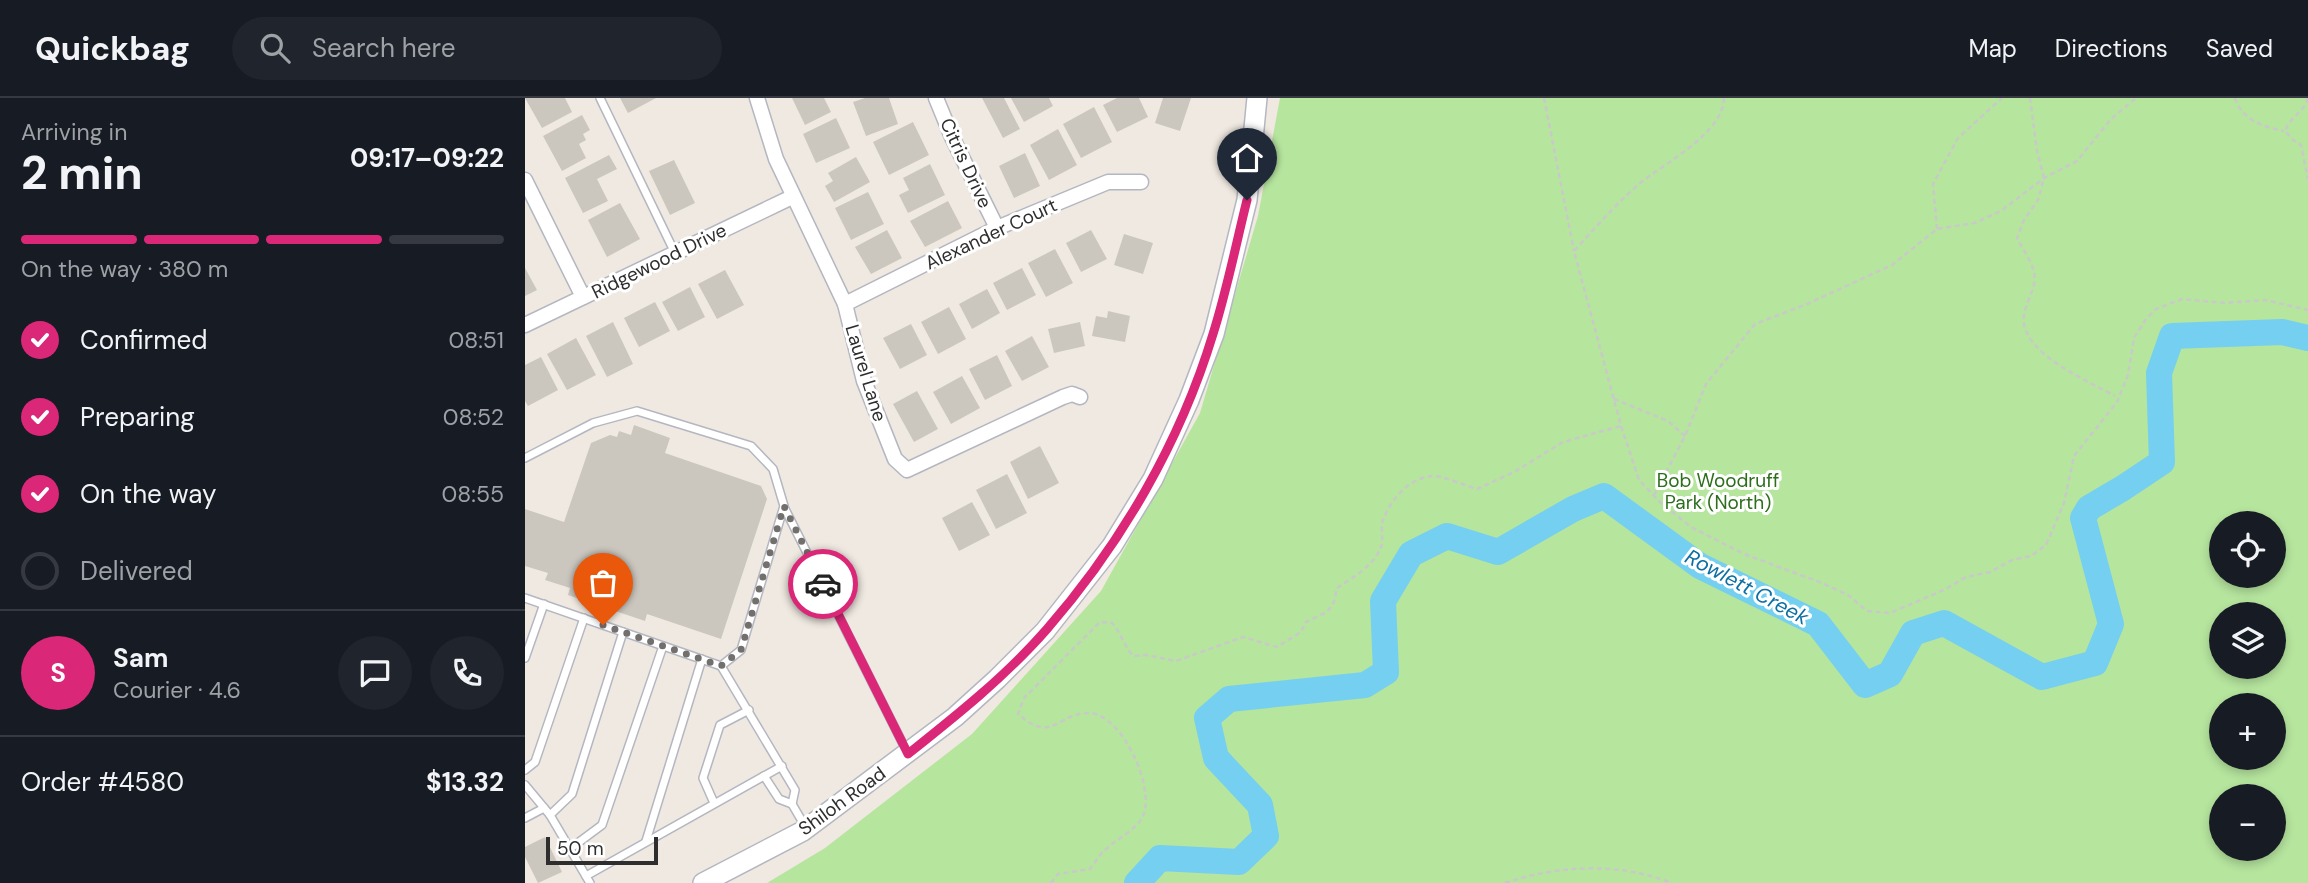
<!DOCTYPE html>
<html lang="en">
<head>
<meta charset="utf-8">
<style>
	body { margin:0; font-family:"DM Sans",sans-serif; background:#20242c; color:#f1f3f6; height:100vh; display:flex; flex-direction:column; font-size:26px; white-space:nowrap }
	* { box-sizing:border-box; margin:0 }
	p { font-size:23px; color:#9ea1a6 }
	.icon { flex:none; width:38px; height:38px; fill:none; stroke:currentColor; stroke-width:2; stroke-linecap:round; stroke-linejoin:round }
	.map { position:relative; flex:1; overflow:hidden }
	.panel { display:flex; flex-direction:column; background:#171b24; width:525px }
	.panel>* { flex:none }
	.tools { position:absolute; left:1684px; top:413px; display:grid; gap:14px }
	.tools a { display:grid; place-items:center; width:77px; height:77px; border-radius:50%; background:#171b24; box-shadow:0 4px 10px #0003; font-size:35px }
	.scale { position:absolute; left:21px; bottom:18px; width:112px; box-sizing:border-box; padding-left:7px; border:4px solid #2e2e2e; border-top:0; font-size:19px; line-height:24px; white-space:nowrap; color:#2e2e2e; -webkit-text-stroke:5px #fff; paint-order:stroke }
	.pin { position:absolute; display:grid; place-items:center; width:60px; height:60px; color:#fff; margin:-72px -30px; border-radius:50% 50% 50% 0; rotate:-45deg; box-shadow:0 0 7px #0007 }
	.pin .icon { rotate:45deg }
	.courier { position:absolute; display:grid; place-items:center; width:70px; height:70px; margin:-35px; border:5px solid #db2777; border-radius:50%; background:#fff; color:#222; box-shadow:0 2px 9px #0007 }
	.summary em { font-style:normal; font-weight:700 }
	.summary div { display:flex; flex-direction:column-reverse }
	.summary { display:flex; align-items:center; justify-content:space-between; height:119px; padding:0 21px }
	h1 { font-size:46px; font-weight:700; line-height:52px }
	.bar { display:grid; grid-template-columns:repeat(4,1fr); gap:10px 7px; align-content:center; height:84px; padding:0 21px }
	.bar i { height:9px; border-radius:5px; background:#363941 }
	.bar .on { background:#db2777 }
	.bar p { grid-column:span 4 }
	.line { display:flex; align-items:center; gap:18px; padding:0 21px; border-top:2px solid #363941 }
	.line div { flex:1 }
	.round { display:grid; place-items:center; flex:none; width:74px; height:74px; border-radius:37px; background:#20242c }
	ol { padding:0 21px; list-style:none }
	li { display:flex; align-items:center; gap:21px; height:77px }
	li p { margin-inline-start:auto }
	li .icon { padding:7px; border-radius:50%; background:#db2777; color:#fff; stroke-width:4 }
	li:last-child { color:#9ea1a6 }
	li i { width:38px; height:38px; border:4px solid #363941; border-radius:50% }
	header { display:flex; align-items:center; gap:42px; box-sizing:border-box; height:98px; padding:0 35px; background:#171b24; border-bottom:2px solid #363941 }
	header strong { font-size:33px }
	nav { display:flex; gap:38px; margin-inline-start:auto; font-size:24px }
	.search { width:490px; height:63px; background:#20242c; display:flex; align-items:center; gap:18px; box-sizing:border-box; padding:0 24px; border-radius:38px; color:#9ea1a6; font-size:26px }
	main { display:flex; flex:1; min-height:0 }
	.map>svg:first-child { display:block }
	.green { fill:#b6e59e; fill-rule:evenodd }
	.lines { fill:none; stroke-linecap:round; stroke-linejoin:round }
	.river { stroke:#75cff0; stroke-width:26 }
	.building { fill:#cbc7bf }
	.lane-casing { stroke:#b4b7c1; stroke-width:10 }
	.street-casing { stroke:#b4b7c1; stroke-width:17 }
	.secondary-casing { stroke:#b4b7c1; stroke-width:22 }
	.path { stroke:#c9c9c9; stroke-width:2.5; stroke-dasharray:5 3.5; stroke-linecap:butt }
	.lane { stroke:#fff; stroke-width:7 }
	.street { stroke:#fff; stroke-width:14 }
	.secondary { stroke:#fff; stroke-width:19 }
	.done { stroke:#726f6d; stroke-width:7; stroke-dasharray:0 12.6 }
	.route { stroke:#db2777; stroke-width:9 }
	.labels { text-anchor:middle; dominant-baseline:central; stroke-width:6; stroke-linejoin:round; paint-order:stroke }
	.street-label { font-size:19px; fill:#2e2e2e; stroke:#fff }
	.park-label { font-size:19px; fill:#2c6e1b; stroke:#fff }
	.water-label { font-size:21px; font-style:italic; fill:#0d6fa3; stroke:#fff }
</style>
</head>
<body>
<header>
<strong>Quickbag</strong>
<div class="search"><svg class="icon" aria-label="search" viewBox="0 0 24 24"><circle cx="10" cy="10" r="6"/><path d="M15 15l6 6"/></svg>Search here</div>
<nav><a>Map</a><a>Directions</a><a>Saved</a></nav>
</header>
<main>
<section class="panel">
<div class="summary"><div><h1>2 min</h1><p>Arriving in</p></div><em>09:17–09:22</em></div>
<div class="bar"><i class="on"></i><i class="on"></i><i class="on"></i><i></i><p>On the way · 380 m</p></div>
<ol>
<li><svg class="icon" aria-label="check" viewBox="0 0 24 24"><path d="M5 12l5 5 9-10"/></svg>Confirmed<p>08:51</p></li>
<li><svg class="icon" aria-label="check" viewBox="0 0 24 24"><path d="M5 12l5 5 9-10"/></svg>Preparing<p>08:52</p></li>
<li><svg class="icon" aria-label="check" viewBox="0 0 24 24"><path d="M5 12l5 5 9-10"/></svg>On the way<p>08:55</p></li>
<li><i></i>Delivered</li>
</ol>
<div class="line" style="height:126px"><b class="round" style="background:#db2777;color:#fff">S</b><div><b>Sam</b><p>Courier · 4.6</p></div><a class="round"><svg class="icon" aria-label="chat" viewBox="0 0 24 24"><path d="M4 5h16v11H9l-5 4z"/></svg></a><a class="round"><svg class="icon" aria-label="phone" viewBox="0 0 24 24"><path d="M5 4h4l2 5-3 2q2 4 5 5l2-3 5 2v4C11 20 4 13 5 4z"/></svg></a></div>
<div class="line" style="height:91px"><div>Order #4580</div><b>$13.32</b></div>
</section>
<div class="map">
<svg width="1783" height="785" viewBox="0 0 1783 785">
	<rect width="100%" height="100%" fill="#efe9e1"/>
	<path class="green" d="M755 0H1783V785H242L300 750 447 636 576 493 675 315 733 118ZM1696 425H1748V478H1696ZM1696 516H1748V569H1696ZM1696 607H1748V660H1696ZM1696 698H1748V751H1696Z"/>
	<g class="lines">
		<polyline class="river" points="612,785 635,760 714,764 741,738 735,707 691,660 682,620 704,601 840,587 861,574 858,503 886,456 922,438 973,454 1048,411 1079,398 1175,468 1293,526 1340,587 1365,576 1388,535 1419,525 1517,579 1570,565 1586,526 1558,420 1564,410 1598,390 1637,364 1634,275 1647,238 1757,234 1783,240"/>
	</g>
	<g class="building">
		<polygon points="0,0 40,0 47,14 17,30"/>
		<polygon points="95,0 131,0 103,15"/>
		<polygon points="267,0 299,0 306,14 280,27"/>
		<polygon points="340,0 364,0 373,26 341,38 328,4"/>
		<polygon points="457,0 479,0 495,31 478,40"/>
		<polygon points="486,0 524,0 528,8 499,24"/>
		<polygon points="592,0 614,0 623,19 592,34 578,7"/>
		<polygon points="638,0 666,0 655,33 630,25"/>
		<polygon points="569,9 587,44 556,60 538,26"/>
		<polygon points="57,17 65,32 58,36 61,42 54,46 61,60 37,73 18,38"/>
		<polygon points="311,20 325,50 291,65 278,36"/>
		<polygon points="388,24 404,57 364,77 348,44"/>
		<polygon points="533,31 552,67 524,82 505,47"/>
		<polygon points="500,55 515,88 489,100 474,68"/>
		<polygon points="84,57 92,71 72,81 83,103 58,115 40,80"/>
		<polygon points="331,59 345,84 309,104 300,88 308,83 303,75"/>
		<polygon points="149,62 170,105 145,117 124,73"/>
		<polygon points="405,66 420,97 383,115 374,97 384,92 378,80"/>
		<polygon points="343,94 359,126 326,142 310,110"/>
		<polygon points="423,103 437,130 400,149 385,123"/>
		<polygon points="95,105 115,141 82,159 63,122"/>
		<polygon points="362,132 377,160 346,176 330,149"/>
		<polygon points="566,132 582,161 556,174 541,145"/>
		<polygon points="599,136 628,145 618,176 589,167"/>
		<polygon points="530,151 548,185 521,199 503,165"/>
		<polygon points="0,170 12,192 0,198"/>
		<polygon points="497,170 511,197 482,212 468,185"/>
		<polygon points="200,172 219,207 192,221 173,186"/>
		<polygon points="165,189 180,219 153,233 137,204"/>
		<polygon points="462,191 475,215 447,231 434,206"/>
		<polygon points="130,204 145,233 114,249 99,220"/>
		<polygon points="424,209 441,241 413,256 396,224"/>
		<polygon points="583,213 605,218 600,244 567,238 571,218 582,220"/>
		<polygon points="88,224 108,266 82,279 61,238"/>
		<polygon points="555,224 560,248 529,255 523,231"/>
		<polygon points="386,226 402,257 375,271 358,240"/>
		<polygon points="507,238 524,269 497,283 480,253"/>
		<polygon points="51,240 71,277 42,292 22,256"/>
		<polygon points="472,257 487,288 460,302 444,271"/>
		<polygon points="16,259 33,292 3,308 0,303 0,267"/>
		<polygon points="437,278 455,310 426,326 408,294"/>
		<polygon points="392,293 413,331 389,344 368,306"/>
		<polygon points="109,327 145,340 140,355 236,388 242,401 196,541 122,516 120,523 43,497 45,490 20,482 23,475 0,468 0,411 39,424 66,345 85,337 92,339 94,333 106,337"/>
		<polygon points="515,348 534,385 503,401 485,364"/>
		<polygon points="482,376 502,415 471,431 451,392"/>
		<polygon points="447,404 465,437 434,453 417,420"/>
		<polygon points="20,739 37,774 13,785 0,759 0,749"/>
	</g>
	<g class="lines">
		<g class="lane-casing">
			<g id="lane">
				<polyline points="75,0 150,155"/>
				<polyline points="0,360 68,325 112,313 226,348 248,371 259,408 216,552 196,568"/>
				<polyline points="259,409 381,652"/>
				<polyline points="0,500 196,568 270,692 267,706"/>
				<polyline points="0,560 19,506"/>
				<polyline points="0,672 10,664 59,520"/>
				<polyline points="239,678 254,701 267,706 281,730"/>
				<polyline points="0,687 25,717 65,785"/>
				<polyline points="189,705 178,680 195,627 224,612"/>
				<polyline points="25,717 47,696 98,534"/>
				<polyline points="0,720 19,710"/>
				<polyline points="121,743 177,561"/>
				<polyline points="46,750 77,727 138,548"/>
				<polyline points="61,778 257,668"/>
			</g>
		</g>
		<g class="street-casing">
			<g id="street">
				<polyline points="232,0 251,61 320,206 339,283 370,361 382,372 538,299 547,296 555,299"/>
				<polyline points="411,0 427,39 472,130"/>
				<polyline points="0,82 58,199"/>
				<polyline points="320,206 472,130 583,84 616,84"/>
				<polyline points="0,227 267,99"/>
			</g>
		</g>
		<g class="secondary-casing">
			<polyline id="secondary" points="178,785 278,733 430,619 472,581 520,533 587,448 628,381 664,302 689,236 722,102 732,0"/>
		</g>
		<g class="path">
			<polyline points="1019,0 1049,153"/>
			<path d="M1199 0C1199 35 1138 66 1114 86 1091 106 1070 130 1049 153L1096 328 1114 382 1136 405 1166 429 1219 456 1297 485 1323 497 1342 513 1365 515 1421 491 1441 479 1465 474 1487 462 1506 458 1521 447 1539 405 1549 358 1592 304 1603 277 1609 240 1621 221 1631 211 1657 201 1699 205 1740 202 1783 212"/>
			<path d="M1505 0 1512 53 1519 80 1513 102 1499 122 1492 140C1497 150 1506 162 1509 174 1513 192 1496 208 1499 226 1505 259 1563 283 1590 298"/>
			<path d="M1710 0C1717 22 1738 29 1759 33"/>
			<path d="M1783 0C1779 15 1767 16 1760 33L1768 42 1776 47 1783 81"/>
			<polyline points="1412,131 1408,86 1433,40 1477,0"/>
			<polyline points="1089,301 1143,323 1160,338"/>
			<polyline points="1129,397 1160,338 1181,286 1230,226 1282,206 1367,167 1412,131 1449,125 1476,113 1519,80 1552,63 1586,21 1611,0"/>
			<path d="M526 785 533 776 565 771C569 766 573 759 578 754 589 742 611 733 618 718 631 690 596 613 562 615 532 616 527 646 493 616L499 600 575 524 587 525C596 535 599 547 608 558L621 557 651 563 718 539 752 549 776 534 781 524 802 514 809 504 812 490C828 479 849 468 856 449 859 441 855 430 858 422 866 401 885 378 910 378 917 378 942 388 952 391L989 374 1038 344 1096 328"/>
			<path d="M980 785C1034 767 1093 764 1147 785"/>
		</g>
		<use href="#lane" class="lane"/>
		<use href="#street" class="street"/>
		<use href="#secondary" class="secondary"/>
	</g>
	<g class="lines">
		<polyline class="done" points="78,527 196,568 216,552 259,408 298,486"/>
		<path class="route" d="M298 486 383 656C432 617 481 578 522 531 596 446 655 345 688 236 702 192 711 146 722 102"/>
	</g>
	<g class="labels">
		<g class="street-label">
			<text transform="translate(441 65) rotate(65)">Citris Drive</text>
			<text transform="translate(466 136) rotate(-25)">Alexander Court</text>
			<text transform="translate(134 163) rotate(-26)">Ridgewood Drive</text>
			<text transform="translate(341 275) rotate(73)">Laurel Lane</text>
			<text transform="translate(317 703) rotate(-36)">Shiloh Road</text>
		</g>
		<g class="park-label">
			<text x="1193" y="382">Bob Woodruff<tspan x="1193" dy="22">Park (North)</tspan></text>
		</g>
		<g class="water-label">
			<text transform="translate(1222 489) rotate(28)">Rowlett Creek</text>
		</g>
	</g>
</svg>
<div class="tools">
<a><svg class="icon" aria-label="locate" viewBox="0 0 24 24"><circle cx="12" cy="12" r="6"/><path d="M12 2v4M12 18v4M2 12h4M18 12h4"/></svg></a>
<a><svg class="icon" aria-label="layers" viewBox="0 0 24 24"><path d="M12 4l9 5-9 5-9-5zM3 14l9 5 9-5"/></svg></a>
<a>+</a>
<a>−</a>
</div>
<div class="scale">50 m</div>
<div class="pin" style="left:78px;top:527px;background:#ea580c"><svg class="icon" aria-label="bag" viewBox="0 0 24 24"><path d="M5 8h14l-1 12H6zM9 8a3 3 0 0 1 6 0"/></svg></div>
<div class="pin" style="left:722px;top:102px;background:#1f2937"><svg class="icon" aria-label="home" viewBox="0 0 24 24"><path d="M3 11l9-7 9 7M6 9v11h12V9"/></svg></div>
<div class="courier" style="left:298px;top:486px"><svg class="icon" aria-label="car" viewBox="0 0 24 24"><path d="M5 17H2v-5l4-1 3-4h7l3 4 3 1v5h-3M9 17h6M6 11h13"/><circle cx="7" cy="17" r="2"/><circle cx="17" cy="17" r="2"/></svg></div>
</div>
</main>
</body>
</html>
